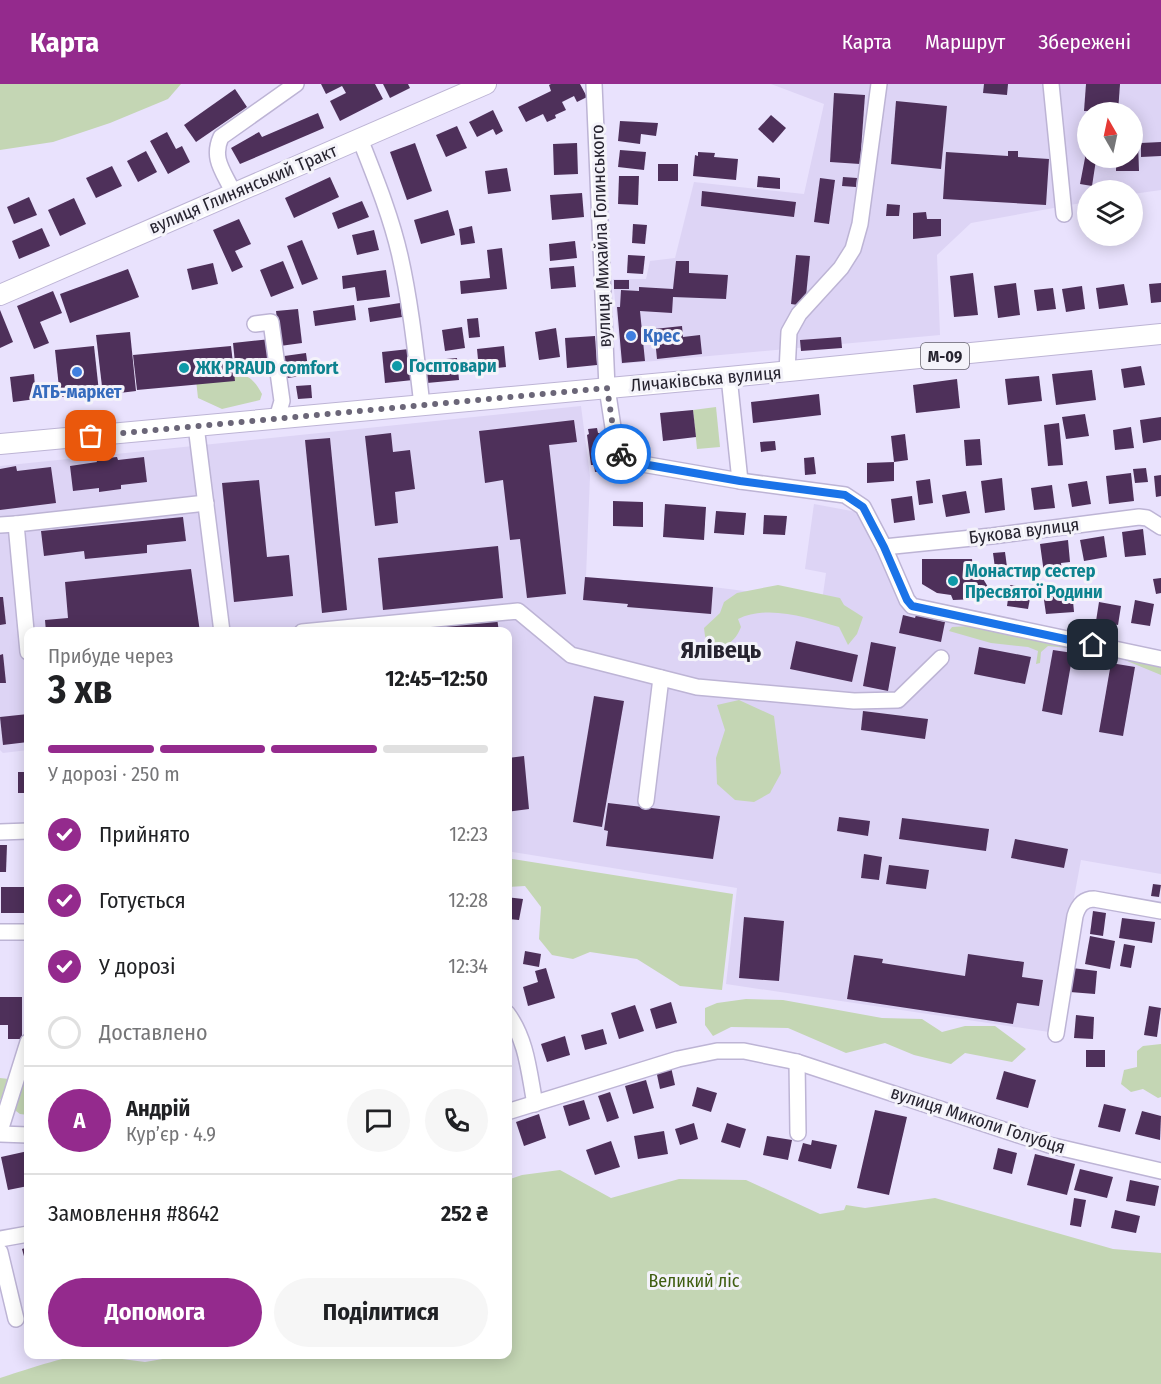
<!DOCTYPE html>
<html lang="uk">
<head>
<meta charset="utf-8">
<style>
	body { margin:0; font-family:"Fira Sans Condensed",sans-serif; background:#f6f6f6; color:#202124; height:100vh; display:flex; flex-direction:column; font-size:22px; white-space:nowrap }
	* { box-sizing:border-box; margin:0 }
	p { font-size:20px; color:#757577 }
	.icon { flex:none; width:33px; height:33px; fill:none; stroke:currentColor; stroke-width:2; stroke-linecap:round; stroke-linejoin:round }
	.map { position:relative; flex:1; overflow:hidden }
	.sheet { position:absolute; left:24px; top:543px; width:488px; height:732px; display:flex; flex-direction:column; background:#fff; border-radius:12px; box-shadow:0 3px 15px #0003 }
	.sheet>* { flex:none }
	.needle { width:39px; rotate:351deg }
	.buttons { position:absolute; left:1077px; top:18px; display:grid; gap:12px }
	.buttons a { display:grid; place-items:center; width:66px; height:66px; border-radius:50%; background:#fff; box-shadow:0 3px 15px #0003; font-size:30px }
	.pin { position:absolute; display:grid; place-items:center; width:51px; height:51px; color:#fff; margin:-26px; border-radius:12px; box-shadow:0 3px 9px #0006 }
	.courier { position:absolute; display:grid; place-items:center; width:60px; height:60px; margin:-30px; border:4px solid #1a73e8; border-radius:50%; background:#fff; color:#222; box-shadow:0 2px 8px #0007 }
	.head em { font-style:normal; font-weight:700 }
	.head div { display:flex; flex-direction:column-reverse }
	.head { display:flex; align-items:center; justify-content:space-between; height:102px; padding:0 24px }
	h1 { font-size:39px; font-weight:700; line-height:45px }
	.bar { display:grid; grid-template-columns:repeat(4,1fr); gap:9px 6px; align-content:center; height:72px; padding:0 24px }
	.bar i { height:8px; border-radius:4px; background:#e0e0e0 }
	.bar .current { background:#942a8d }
	.bar p { grid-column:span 4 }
	.line { display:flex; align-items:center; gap:15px; padding:0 24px; border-top:2px solid #e0e0e0 }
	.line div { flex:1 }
	.round { display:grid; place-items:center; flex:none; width:63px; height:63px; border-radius:32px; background:#f6f6f6 }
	ol { padding:0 24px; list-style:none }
	li { display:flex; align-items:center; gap:18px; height:66px }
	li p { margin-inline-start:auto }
	li .icon { padding:6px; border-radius:50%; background:#942a8d; color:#fff; stroke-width:4 }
	li:last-child { color:#757577 }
	li i { width:33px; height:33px; border:3px solid #e0e0e0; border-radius:50% }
	.action { display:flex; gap:12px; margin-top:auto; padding:12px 24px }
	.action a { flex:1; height:69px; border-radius:36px; background:#942a8d; color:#fff; font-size:24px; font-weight:700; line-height:69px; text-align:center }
	.action a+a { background:#f6f6f6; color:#202124 }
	header { display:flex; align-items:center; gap:36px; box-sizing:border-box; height:84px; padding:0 30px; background:#942a8d; color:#fff }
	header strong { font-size:28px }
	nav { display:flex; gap:33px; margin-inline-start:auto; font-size:21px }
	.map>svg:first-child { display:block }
	.built { fill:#ddd4f5; fill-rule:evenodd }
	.green { fill:#c4d6b4 }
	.building { fill:#4e305a }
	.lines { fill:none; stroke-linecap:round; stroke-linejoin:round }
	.minor-casing { stroke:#bdb4d5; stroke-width:18 }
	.major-casing { stroke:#bdb4d5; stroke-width:22 }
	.minor { stroke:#fff; stroke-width:15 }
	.major { stroke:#fff; stroke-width:20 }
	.done { stroke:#6b6678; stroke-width:6; stroke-dasharray:0 10.8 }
	.route { stroke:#1a73e8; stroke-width:8 }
	.shop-dot { fill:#3f7fe0; stroke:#f4f3fa; stroke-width:2 }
	.culture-dot { fill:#0f9aa8; stroke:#f4f3fa; stroke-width:2 }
	.labels { text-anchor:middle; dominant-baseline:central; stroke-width:6; stroke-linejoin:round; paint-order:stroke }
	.shield { fill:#f4f3fa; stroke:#64626d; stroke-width:1.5 }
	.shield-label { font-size:16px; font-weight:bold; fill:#272430 }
	.street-label { font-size:18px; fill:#272430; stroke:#f4f3fa }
	.shop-label { font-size:18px; font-weight:bold; fill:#366cbe; stroke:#f4f3fa; text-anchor:start }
	.culture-label { font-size:18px; font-weight:bold; fill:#0d838f; stroke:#f4f3fa; text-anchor:start }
	.park-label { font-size:18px; fill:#3f5e10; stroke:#f4f3fa }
	.district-label { font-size:24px; font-weight:bold; fill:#272430; stroke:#f4f3fa }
</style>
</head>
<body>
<header>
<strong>Карта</strong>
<nav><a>Карта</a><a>Маршрут</a><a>Збережені</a></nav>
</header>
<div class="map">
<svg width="1161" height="1300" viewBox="0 0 1161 1300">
	<rect width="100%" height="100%" fill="#e9e2fd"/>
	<g class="built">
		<path d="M771 0H1161V106L1133 110 1132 106H1088L1087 118 971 139 937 171 940 251 621 280 613 195H646L650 177 675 174 694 98 804 110 824 20ZM1088 28H1132V74H1088Z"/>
		<polygon points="581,322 590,392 586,493 713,503 822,517 826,489 805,485 814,420 857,428 863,436 905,525 1161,585 1161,790 1081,776 1049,948 726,900 737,804 507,767 507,548 28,548 28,666 3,669 0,666 0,382"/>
	</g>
	<g class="green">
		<polygon points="0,0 181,0 168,15 110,39 53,58 0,66"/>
		<path d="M223 288C245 290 251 290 262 310L260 316 222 325 198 314 196 296Z"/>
		<polygon points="716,323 720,363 697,365 693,326"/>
		<path d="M778 501 840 514 844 521 863 533 857 550 848 561 839 543C809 534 768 520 738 535L741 543C734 560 727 561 710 564L705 552 704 544 720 529 724 518 737 509Z"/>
		<polygon points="970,542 988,543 1161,576 1161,591 1110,570 1087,571 1077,565 1048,562 1041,568 1040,579 1036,580 1038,567 1028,563 991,559 949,547 952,543"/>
		<polygon points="739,616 774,632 781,689 770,709 754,718 735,716 717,700 716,674 725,646 717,621"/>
		<polygon points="507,774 733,810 722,906 680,902 637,875 590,868 573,875 552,871 539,855 541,823 525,802 507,803"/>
		<polygon points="746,915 783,916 882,934 922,935 942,948 965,942 995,942 1026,965 1012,978 965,969 951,980 914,971 885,959 846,969 788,944 731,943 713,952 705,941 705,924 717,919"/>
		<polygon points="1161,960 1161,1013 1158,1014 1143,1005 1131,1008 1121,1000 1124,986 1137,983 1137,967 1143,962"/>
		<polygon points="13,984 28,994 28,1031 20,1030 0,1015 0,994 9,995"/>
		<path d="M560 1086 611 1114 679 1095 746 1096 820 1130 844 1126 846 1121 865 1124 935 1114 1113 1165 1161 1169V1300H0V1294C24 1287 86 1263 107 1273L145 1278 192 1270H507V1096L522 1091Z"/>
	</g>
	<g class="building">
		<polygon points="321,0 375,0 383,15 340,37 330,17 346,9 342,2 326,10"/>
		<polygon points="383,0 408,0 410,4 390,14"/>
		<polygon points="551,0 580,0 587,13 577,18 574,12 562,18 566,26 555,31 556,34 547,38 543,30 526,38 518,23 551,7 549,1"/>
		<polygon points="984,0 1008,0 1007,11 983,9"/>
		<polygon points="1086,0 1120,0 1118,28 1084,27"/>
		<polygon points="235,5 247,23 196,58 184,41"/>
		<polygon points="834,9 865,11 860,80 830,78"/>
		<polygon points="896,17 947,22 941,85 891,80"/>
		<polygon points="493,26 503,47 496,51 493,45 477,53 469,38"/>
		<polygon points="318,29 324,44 240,80 231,64 259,48 262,53"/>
		<polygon points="771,31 786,44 773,59 758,45"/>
		<polygon points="620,37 658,39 656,52 641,50 640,60 618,57"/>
		<polygon points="457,42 467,64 446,73 436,51"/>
		<polygon points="1083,46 1088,46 1088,74 1112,74 1112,76 1096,76 1092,102 1080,100 1085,74"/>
		<polygon points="167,48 176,65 182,62 190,78 168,90 150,57"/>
		<polygon points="1132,58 1138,58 1139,87 1116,87 1116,74 1132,74"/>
		<polygon points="1161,58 1161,72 1141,73 1141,59"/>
		<polygon points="415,59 432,107 407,116 390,68"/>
		<polygon points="577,59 578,90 554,91 553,60"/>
		<polygon points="620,66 646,68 644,86 618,83"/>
		<polygon points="146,67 157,88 138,98 127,77"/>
		<polygon points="1008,67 1018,67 1018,73 1049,75 1046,121 943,115 946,68 1008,72"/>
		<polygon points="698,68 715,69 714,73 738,75 736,96 693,92 695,71 698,72"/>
		<rect x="658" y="80" width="20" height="17"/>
		<polygon points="112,82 122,102 96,114 86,94"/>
		<polygon points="507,84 511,107 488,110 485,87"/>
		<polygon points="619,92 639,92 638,121 618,120"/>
		<polygon points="758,92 780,94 780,105 757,103"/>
		<polygon points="330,93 339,113 294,134 285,114"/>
		<polygon points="843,93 857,94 856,103 842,102"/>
		<polygon points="820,94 835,96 829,140 814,138"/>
		<polygon points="702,107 796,118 794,133 701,122"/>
		<polygon points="582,109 584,133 552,136 550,111"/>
		<polygon points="29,113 37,131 14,140 7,123"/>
		<polygon points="74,114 86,140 60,152 48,126"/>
		<polygon points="362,117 369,133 338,145 332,129"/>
		<polygon points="887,120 900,121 899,132 886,132"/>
		<polygon points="448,126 455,151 421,160 414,136"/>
		<polygon points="926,128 927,135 941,135 941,152 913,155 913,129"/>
		<polygon points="239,135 251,160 235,167 243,183 232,188 213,146"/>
		<polygon points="633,140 647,141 645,160 632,159"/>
		<polygon points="472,142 475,159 461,161 459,145"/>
		<polygon points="42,144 50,162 19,175 12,157"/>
		<polygon points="374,146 379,166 357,171 352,151"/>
		<polygon points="302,156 318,195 302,201 287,162"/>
		<polygon points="575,157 577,174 550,177 549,160"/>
		<polygon points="502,164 507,205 461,210 460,197 490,194 487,166"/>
		<polygon points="628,171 645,172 643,190 627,189"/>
		<polygon points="796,171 810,172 805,222 791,220"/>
		<polygon points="283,177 294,204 271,213 260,186"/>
		<polygon points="676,177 689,177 689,189 728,191 726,215 673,213 672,229 640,227 645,277 622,279 617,223 620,223 621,206 639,207 639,203 673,205"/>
		<polygon points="213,179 218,200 192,206 187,185"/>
		<polygon points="574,182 576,203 551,205 549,184"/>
		<polygon points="128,185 139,213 70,239 60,210"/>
		<polygon points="386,186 390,213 357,217 355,203 343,205 342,192"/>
		<polygon points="973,189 978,231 954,233 950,192"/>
		<rect x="614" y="196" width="15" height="9"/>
		<polygon points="1016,199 1020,231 998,234 994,202"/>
		<polygon points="1161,199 1161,218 1151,219 1149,200"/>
		<polygon points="1124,200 1128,221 1099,225 1096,204"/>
		<polygon points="1082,202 1085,225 1066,228 1062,205"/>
		<polygon points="1053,204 1056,225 1037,227 1034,206"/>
		<polygon points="53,207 62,229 40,238 49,259 34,265 17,222"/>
		<polygon points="400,219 402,233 370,238 368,224"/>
		<polygon points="354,221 356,236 315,242 313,227"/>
		<polygon points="298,225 302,259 280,262 276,227"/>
		<polygon points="0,226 13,258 0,264"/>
		<polygon points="478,234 480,253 469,254 467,235"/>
		<polygon points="682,242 683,253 700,251 702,270 657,275 654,245"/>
		<polygon points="462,243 465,264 445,267 442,246"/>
		<polygon points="556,244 560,273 539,276 535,248"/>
		<polygon points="130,248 136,307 103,311 96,251"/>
		<polygon points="595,252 597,281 567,284 565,254"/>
		<polygon points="841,253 842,264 801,267 800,256"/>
		<polygon points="271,255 274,286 236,289 233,259"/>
		<polygon points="94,262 99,308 60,313 55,266"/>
		<polygon points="231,262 235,297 137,306 133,271"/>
		<polygon points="504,262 506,283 479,286 477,265"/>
		<polygon points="409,265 413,296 385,299 382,268"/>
		<polygon points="306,269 309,291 280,295 277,273"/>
		<polygon points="457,274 459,296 427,299 424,277"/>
		<polygon points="1141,282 1145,301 1124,304 1121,285"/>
		<polygon points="1092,286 1096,316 1056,321 1052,290"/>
		<polygon points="34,290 36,315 13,318 10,293"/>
		<polygon points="1039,292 1042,317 1008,321 1005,295"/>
		<polygon points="957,295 960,324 916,329 913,301"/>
		<polygon points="311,301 312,314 298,315 296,302"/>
		<polygon points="819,310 821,331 753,339 751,318"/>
		<polygon points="693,326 696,353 663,357 660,329"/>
		<polygon points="1085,330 1089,352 1066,355 1062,333"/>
		<polygon points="1161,333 1161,356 1143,359 1140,336"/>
		<polygon points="574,336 577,358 549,361 566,510 527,514 520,455 510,456 503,396 485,399 479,347"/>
		<polygon points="1059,339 1063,381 1048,382 1044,341"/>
		<polygon points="1131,343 1134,364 1115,366 1113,346"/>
		<polygon points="597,344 598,349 600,349 604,379 602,380 603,387 595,388 594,381 591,381 587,351 589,350 588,345"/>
		<polygon points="391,349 393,368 410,366 415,405 395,408 398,439 375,442 365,352"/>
		<polygon points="905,350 908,376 894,378 891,352"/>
		<polygon points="330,354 347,526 322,529 305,356"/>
		<polygon points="980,355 982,381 966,382 964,356"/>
		<polygon points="775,357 776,366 761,368 760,358"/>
		<polygon points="117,373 118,376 144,373 147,398 121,401 121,405 99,408 99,404 73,407 70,382 97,378 96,375"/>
		<polygon points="814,373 816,390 805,391 804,374"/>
		<polygon points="894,378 894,397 867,399 867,379"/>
		<polygon points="16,382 17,387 51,383 56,419 0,426 0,385"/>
		<polygon points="1146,384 1148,398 1135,399 1133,385"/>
		<polygon points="1131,389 1134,417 1109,420 1106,392"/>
		<polygon points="1161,391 1161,412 1156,413 1154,392"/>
		<polygon points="1002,394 1005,426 985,429 981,397"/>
		<polygon points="930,395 933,419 919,421 916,397"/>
		<polygon points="259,396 267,473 289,471 293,512 234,518 222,399"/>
		<polygon points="1087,397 1091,420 1072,423 1068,400"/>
		<polygon points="1052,401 1055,424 1034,426 1031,404"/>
		<polygon points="966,407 970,429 946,433 942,411"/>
		<polygon points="912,412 915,436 894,439 891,415"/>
		<polygon points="613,417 643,418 643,443 613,442"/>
		<polygon points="665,420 706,423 704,456 663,453"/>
		<polygon points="716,427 746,429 744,451 714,449"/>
		<polygon points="764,431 787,432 785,451 763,450"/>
		<polygon points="183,433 186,457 147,461 147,469 85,475 84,467 44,472 41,447"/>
		<polygon points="1143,445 1146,471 1125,473 1122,448"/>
		<polygon points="1104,452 1107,473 1084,477 1080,456"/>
		<polygon points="1068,456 1070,478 1061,479 1062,487 1044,489 1040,460"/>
		<polygon points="498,462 503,514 383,526 378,474"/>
		<polygon points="1005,468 1007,483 995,484 993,469"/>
		<polygon points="922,475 972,475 973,486 979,488 988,503 983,509 979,509 980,515 953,516 951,511 937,509 922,500"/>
		<polygon points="191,485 200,548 46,548 45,536 68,534 65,498"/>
		<polygon points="585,493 713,503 711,530 627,523 628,520 583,516"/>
		<polygon points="1161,494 1161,509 1156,510 1153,495"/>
		<polygon points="1010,501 1032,504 1028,525 1007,522"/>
		<polygon points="1072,506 1074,528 1046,530 1043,509"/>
		<polygon points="0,513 3,513 6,540 0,541"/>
		<polygon points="1135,516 1154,520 1150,542 1131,539"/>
		<polygon points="1099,518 1121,522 1118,541 1096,537"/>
		<polygon points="903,531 915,534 916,531 945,538 941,558 899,549"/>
		<polygon points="497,534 499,548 383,548"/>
		<polygon points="796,557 858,571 852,598 790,585"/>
		<polygon points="871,558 896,563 888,607 863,602"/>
		<polygon points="979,563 1031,573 1025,600 974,590"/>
		<polygon points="1053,566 1073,569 1062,631 1042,627"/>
		<polygon points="3,570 6,599 0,599 0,571"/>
		<polygon points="1111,579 1135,583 1123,652 1099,648"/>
		<polygon points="594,612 624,617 602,743 573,738"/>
		<polygon points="863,627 928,635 925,655 861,646"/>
		<polygon points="28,630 28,658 3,661 0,633"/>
		<polygon points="524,672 529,725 507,728 507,674"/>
		<rect x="18" y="688" width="10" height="21"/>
		<polygon points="608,719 720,732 713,775 606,762 608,747 604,746"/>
		<polygon points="839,733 870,737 868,752 837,747"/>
		<polygon points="902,734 989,745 986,767 899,755"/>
		<polygon points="1015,755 1068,765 1064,784 1011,774"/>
		<polygon points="0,761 7,761 6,788 0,788"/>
		<polygon points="864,770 882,773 879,796 861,794"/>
		<polygon points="889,781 929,786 926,805 886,800"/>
		<polygon points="1153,800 1161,801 1159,813 1151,812"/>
		<polygon points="1,803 27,803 28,829 1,829"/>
		<polygon points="507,813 523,815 519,836 507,835"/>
		<polygon points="1093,827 1106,829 1103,852 1090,850"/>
		<polygon points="744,833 784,837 779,897 739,894"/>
		<polygon points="1122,834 1155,838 1152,859 1119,854"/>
		<polygon points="1090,852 1115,857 1110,885 1085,880"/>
		<polygon points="1124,860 1135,862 1131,884 1120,882"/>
		<polygon points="525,867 541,870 539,883 523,880"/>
		<polygon points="968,870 1024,878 1022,893 1043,896 1039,922 1017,919 1013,940 847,915 854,871 883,875 882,879 965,892"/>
		<polygon points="546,884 555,914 528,922 523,903 538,898 535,887"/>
		<polygon points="1072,884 1097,887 1095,910 1070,908"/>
		<polygon points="0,913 22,913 22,955 8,955 8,941 0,941"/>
		<polygon points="671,918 677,939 656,945 650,925"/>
		<polygon points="635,921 644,947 619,955 611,929"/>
		<polygon points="1149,922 1161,924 1157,953 1144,951"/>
		<polygon points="1076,931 1094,933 1093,955 1074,954"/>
		<polygon points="603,945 607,960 585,966 581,951"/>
		<polygon points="565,952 570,971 547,978 541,960"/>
		<rect x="1086" y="966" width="19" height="17"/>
		<polygon points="671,983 675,1001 660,1005 656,986"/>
		<polygon points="1004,987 1036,996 1028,1024 996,1015"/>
		<polygon points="646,996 654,1024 633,1030 625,1002"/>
		<polygon points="697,1003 717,1009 711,1028 692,1022"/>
		<polygon points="610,1008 619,1034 607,1038 598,1012"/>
		<polygon points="584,1016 590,1035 569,1042 563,1022"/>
		<polygon points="1104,1020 1126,1025 1120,1048 1098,1043"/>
		<polygon points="875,1026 907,1033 889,1111 857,1104"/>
		<polygon points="1142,1027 1161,1032 1160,1056 1135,1050"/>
		<polygon points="539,1030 546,1054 524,1062 516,1038"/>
		<polygon points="694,1039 698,1055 680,1061 675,1045"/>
		<polygon points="727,1039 746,1045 740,1064 721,1058"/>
		<polygon points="664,1047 668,1070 638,1075 634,1052"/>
		<polygon points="767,1052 792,1056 788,1076 763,1071"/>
		<polygon points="812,1056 837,1061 831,1085 798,1077 803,1059 811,1061"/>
		<polygon points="611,1057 620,1083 595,1091 586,1066"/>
		<polygon points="998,1064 1017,1069 1012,1090 993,1085"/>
		<polygon points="28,1067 28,1102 8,1106 1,1073"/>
		<polygon points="1035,1070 1075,1080 1067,1111 1027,1101"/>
		<polygon points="1080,1085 1113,1093 1107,1114 1074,1106"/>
		<polygon points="1130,1096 1159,1102 1155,1122 1126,1117"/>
		<polygon points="1074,1114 1086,1116 1081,1143 1070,1141"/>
		<polygon points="1115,1126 1140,1132 1136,1149 1111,1144"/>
		<polygon points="28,1163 28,1187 22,1165"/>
	</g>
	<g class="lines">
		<g class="minor-casing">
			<g id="minor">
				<polyline points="594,0 607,304 616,363 622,373 631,378 740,397 845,411 863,423 884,463 907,516 912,522 1161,575"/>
				<polyline points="1051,0 1064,130"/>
				<path d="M360 55C375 93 391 132 400 172 411 221 416 271 422 321"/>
				<path d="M233 108C224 88 211 75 221 53L296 0"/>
				<polyline points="255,240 271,238 282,317 277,334"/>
				<polyline points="787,288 789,248 799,230 841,184 853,165 860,140 879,0"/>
				<polyline points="729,293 740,397"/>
				<polyline points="196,342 222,548"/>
				<polyline points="0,441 16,440"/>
				<polyline points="884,463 992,452 1139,433 1147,434 1161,443"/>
				<polyline points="302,548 518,527 571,571 697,603 854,617 898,616 941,574"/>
				<polyline points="28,568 16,440 206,419"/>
				<polyline points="646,717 661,594"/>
				<polyline points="0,748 28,747"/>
				<polyline points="0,848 28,848"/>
				<path d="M507 929C527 956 529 989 535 1020"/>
				<path d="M1056 950 1075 832C1078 822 1083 815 1094 815L1161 827"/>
				<polyline points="797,978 798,1049"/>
				<polyline points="507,1028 678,975 717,967 744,967 797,978 1049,1061 1161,1087"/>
				<polyline points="0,1047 28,958"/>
				<polyline points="0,1050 28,1051"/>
				<polyline points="0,1155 28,1150"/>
				<polyline points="0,1168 16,1235"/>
			</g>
		</g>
		<g class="major-casing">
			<g id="major">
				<polyline points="0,211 486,0"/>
				<polyline points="0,360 729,293 1161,250"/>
			</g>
		</g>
		<use href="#minor" class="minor"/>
		<use href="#major" class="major"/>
	</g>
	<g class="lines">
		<polyline class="done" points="91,352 607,304 616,363 621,370"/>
		<polyline class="route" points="621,370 631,378 740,397 845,411 863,423 884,463 907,516 912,522 1093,561"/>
	</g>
	<g class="shop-dot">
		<circle cx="631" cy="252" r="6"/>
		<circle cx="77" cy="288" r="6"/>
	</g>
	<g class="culture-dot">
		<circle cx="397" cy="282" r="6"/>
		<circle cx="184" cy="284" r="6"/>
		<circle cx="953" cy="497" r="6"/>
	</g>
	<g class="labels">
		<rect class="shield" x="921" y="259" width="48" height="26" rx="4.5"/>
		<g class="shield-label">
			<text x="945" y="272">М-09</text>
		</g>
		<g class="street-label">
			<text transform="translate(243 105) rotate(-23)">вулиця Глинянський Тракт</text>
			<text transform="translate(601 152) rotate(-92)">вулиця Михайла Голинського</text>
			<text transform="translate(706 295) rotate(-5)">Личаківська вулиця</text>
			<text transform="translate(1024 447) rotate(-7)">Букова вулиця</text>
			<text transform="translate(978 1036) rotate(18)">вулиця Миколи Голубця</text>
		</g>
		<g class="shop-label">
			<text x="643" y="252">Крес</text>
			<text x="77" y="308" text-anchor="middle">АТБ-маркет</text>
		</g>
		<g class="culture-label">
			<text x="409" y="282">Госптовари</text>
			<text x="196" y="284">ЖК PRAUD comfort</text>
			<text x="965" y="487">Монастир сестер<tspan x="965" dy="21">Пресвятої Родини</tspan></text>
		</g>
		<g class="park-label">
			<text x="694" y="1197">Великий ліс</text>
		</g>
		<g class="district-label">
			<text x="721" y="566">Ялівець</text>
		</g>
	</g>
</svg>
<div class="buttons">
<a><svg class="needle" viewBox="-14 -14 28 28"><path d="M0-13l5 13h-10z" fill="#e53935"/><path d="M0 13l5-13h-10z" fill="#757577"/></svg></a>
<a><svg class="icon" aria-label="layers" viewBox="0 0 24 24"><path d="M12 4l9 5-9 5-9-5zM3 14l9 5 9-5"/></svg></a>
</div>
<div class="pin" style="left:91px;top:352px;background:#ea580c"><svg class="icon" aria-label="bag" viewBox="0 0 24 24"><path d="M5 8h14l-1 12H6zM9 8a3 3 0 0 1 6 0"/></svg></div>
<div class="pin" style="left:1093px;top:561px;background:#1f2937"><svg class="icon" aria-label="home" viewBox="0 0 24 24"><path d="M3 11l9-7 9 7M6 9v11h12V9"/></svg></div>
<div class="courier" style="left:621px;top:370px"><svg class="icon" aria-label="bike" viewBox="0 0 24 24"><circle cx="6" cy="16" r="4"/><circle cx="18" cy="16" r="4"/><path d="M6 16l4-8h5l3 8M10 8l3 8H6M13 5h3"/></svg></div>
<section class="sheet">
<div class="head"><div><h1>3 хв</h1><p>Прибуде через</p></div><em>12:45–12:50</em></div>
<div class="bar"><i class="current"></i><i class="current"></i><i class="current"></i><i></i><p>У дорозі · 250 m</p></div>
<ol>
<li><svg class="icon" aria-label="check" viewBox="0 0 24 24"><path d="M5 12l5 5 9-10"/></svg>Прийнято<p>12:23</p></li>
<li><svg class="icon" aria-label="check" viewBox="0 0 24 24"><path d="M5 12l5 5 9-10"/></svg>Готується<p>12:28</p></li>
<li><svg class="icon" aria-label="check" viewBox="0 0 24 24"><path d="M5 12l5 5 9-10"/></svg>У дорозі<p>12:34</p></li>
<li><i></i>Доставлено</li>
</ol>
<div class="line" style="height:108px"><b class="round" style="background:#942a8d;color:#fff">А</b><div><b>Андрій</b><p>Кур’єр · 4.9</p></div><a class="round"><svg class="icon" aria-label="chat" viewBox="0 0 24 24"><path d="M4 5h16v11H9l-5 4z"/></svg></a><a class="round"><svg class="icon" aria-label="phone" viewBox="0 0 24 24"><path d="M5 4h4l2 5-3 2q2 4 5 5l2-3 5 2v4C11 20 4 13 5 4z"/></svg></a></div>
<div class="line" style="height:78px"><div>Замовлення #8642</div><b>252 ₴</b></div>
<div class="action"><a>Допомога</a><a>Поділитися</a></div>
</section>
</div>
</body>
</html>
